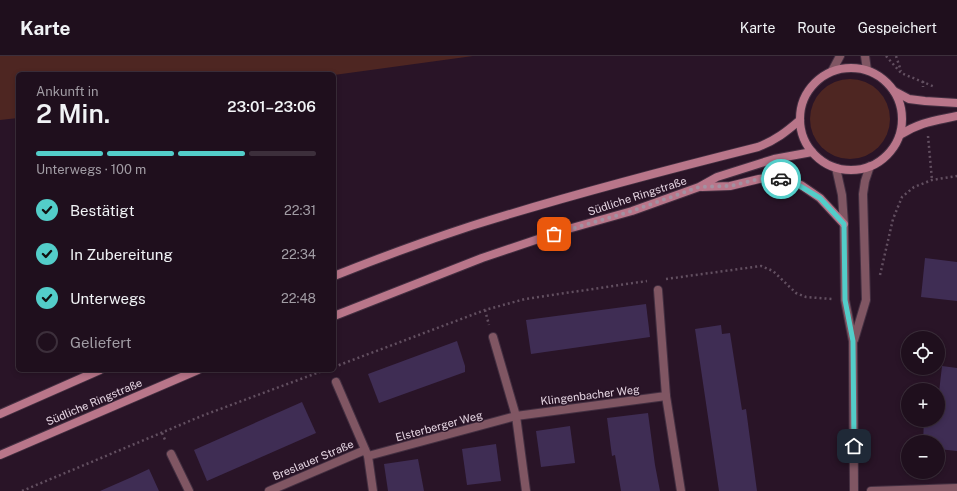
<!DOCTYPE html>
<html lang="de">
<head>
<meta charset="utf-8">
<style>
	body { margin:0; font-family:"Public Sans",sans-serif; background:#271826; color:#f1f3f6; height:100vh; display:flex; flex-direction:column; font-size:15px; white-space:nowrap }
	* { box-sizing:border-box; margin:0 }
	p { font-size:13px; color:#a19ca4 }
	.icon { flex:none; width:22px; height:22px; fill:none; stroke:currentColor; stroke-width:2; stroke-linecap:round; stroke-linejoin:round }
	.map { position:relative; flex:1; overflow:hidden }
	.side { position:absolute; left:16px; top:16px; width:320px; height:300px; display:flex; flex-direction:column; background:#1f0f1d; border-radius:6px; box-shadow:0 2px 6px #0003,0 0 0 1px #3c2f3b }
	.side>* { flex:none }
	.tools { position:absolute; left:901px; top:275px; display:grid; gap:8px }
	.tools a { display:grid; place-items:center; width:44px; height:44px; border-radius:50%; background:#1f0f1d; box-shadow:0 2px 6px #0003,0 0 0 1px #3c2f3b; font-size:20px }
	.pin { position:absolute; display:grid; place-items:center; width:34px; height:34px; color:#fff; margin:-17px; border-radius:8px; box-shadow:0 2px 6px #0006 }
	.courier { position:absolute; display:grid; place-items:center; width:40px; height:40px; margin:-20px; border:3px solid #53cdc9; border-radius:50%; background:#fff; color:#222; box-shadow:0 1px 5px #0007 }
	.head em { font-style:normal; font-weight:600 }
	.head div { display:flex; flex-direction:column-reverse }
	.head { display:flex; align-items:center; justify-content:space-between; height:68px; padding:0 20px }
	h1 { font-size:26px; font-weight:600; line-height:30px }
	.bar { display:grid; grid-template-columns:repeat(4,1fr); gap:6px 4px; align-content:center; height:48px; padding:0 20px }
	.bar i { height:5px; border-radius:3px; background:#3c2f3b }
	.bar .on { background:#53cdc9 }
	.bar p { grid-column:span 4 }
	ol { padding:0 20px; list-style:none }
	li { display:flex; align-items:center; gap:12px; height:44px }
	li p { margin-inline-start:auto }
	li .icon { padding:4px; border-radius:50%; background:#53cdc9; color:#111; stroke-width:4 }
	li:last-child { color:#a19ca4 }
	li i { width:22px; height:22px; border:2px solid #3c2f3b; border-radius:50% }
	header { display:flex; align-items:center; gap:24px; box-sizing:border-box; height:56px; padding:0 20px; background:#1f0f1d; border-bottom:1px solid #3c2f3b }
	header strong { font-size:19px }
	nav { display:flex; gap:22px; margin-inline-start:auto; font-size:14px }
	.map>svg:first-child { display:block }
	.green { fill:#4e2622 }
	.building { fill:#3f2d54 }
	.lines { fill:none; stroke-linecap:round; stroke-linejoin:round }
	.street-casing { stroke:#432f41; stroke-width:10 }
	.secondary-casing { stroke:#432f41; stroke-width:10 }
	.path { stroke:#624f60; stroke-width:2.5; stroke-dasharray:2 3; stroke-linecap:butt }
	.street { stroke:#805663; stroke-width:8 }
	.secondary { stroke:#b9768a; stroke-width:8 }
	.done { stroke:#a391a1; stroke-width:4; stroke-dasharray:0 7.2 }
	.route { stroke:#53cdc9; stroke-width:5 }
	.labels { text-anchor:middle; dominant-baseline:central; stroke-width:3; stroke-linejoin:round; paint-order:stroke }
	.street-label { font-size:11px; fill:#e5d5e2; stroke:#291427 }
</style>
</head>
<body>
<header>
<strong>Karte</strong>
<nav><a>Karte</a><a>Route</a><a>Gespeichert</a></nav>
</header>
<div class="map">
<svg width="957" height="435" viewBox="0 0 957 435">
	<rect width="100%" height="100%" fill="#291427"/>
	<g class="green">
		<polygon points="0,0 473,0 334,19 18,18 18,62 0,64"/>
		<circle cx="850" cy="63" r="40"/>
	</g>
	<g class="building">
		<polygon points="925,202 957,206 957,245 921,241"/>
		<polygon points="646,248 650,281 531,298 526,264"/>
		<polygon points="721,269 722,278 730,277 742,354 746,353 757,435 719,435 695,273"/>
		<polygon points="457,285 465,310 465,316 379,347 368,318"/>
		<polygon points="942,310 957,312 957,395 938,393 938,386 923,386 924,364 938,364 938,345"/>
		<polygon points="302,346 316,377 207,425 194,394"/>
		<polygon points="648,357 655,409 660,435 621,435 615,399 612,400 607,362"/>
		<polygon points="570,370 575,407 541,411 536,375"/>
		<polygon points="496,388 501,425 467,429 462,393"/>
		<polygon points="418,403 424,435 388,435 384,408"/>
		<polygon points="149,413 159,435 100,435 132,421"/>
	</g>
	<g class="lines">
		<g class="street-casing">
			<g id="street">
				<polyline points="865,0 867,14"/>
				<polyline points="832,15 840,0"/>
				<polyline points="836,112 842,139 844,168 845,244 853,285 854,435"/>
				<polyline points="658,234 666,340 681,435"/>
				<polyline points="493,281 516,360 526,435"/>
				<polyline points="854,284 866,244 863,138 865,125 870,110"/>
				<polyline points="336,326 367,398"/>
				<polyline points="171,398 189,435"/>
				<polyline points="269,435 365,394"/>
				<polyline points="373,435 368,400 516,360 666,340"/>
				<polyline points="871,435 957,432"/>
			</g>
		</g>
		<g class="secondary-casing">
			<g id="secondary">
				<circle cx="851" cy="63" r="51"/>
				<polyline points="894,35 909,43 925,45 957,47"/>
				<path d="M900 79C920 66 934 65 957 60"/>
				<polyline points="702,131 730,130 759,123 775,121 801,129 820,142 844,168"/>
				<path d="M334 220C379 202 425 185 471 170 566 140 662 115 758 91 776 84 786 76 800 64"/>
				<polyline points="334,260 482,202 568,173 632,155 699,131 717,121 774,103 812,96"/>
				<polyline points="0,358 100,314"/>
				<polyline points="0,399 198,314"/>
			</g>
		</g>
		<g class="path">
			<polyline points="886,0 901,17 935,31"/>
			<polyline points="896,0 901,15"/>
			<polyline points="923,25 923,31"/>
			<polyline points="928,80 932,124"/>
			<polyline points="880,219 893,163 902,141 914,131 932,124 957,120"/>
			<polyline points="666,223 761,210 773,215 796,237 806,241 832,243"/>
			<polyline points="485,254 489,269"/>
			<polyline points="334,311 485,254 525,243 647,225"/>
			<polyline points="162,377 166,386"/>
			<polyline points="22,435 204,359 325,314"/>
		</g>
		<use href="#street" class="street"/>
		<use href="#secondary" class="secondary"/>
	</g>
	<g class="lines">
		<polyline class="done" points="554,178 632,155 699,131 730,130 759,123 775,121 781,123"/>
		<polyline class="route" points="781,123 800,130 820,142 844,168 845,244 853,285 854,390"/>
	</g>
	<g class="labels">
		<g class="street-label">
			<text transform="translate(637 140) rotate(-18)">Südliche Ringstraße</text>
			<text transform="translate(590 339) rotate(-7)">Klingenbacher Weg</text>
			<text transform="translate(94 346) rotate(-23)">Südliche Ringstraße</text>
			<text transform="translate(439 370) rotate(-15)">Elsterberger Weg</text>
			<text transform="translate(313 404) rotate(-23)">Breslauer Straße</text>
		</g>
	</g>
</svg>
<div class="tools">
<a><svg class="icon" aria-label="locate" viewBox="0 0 24 24"><circle cx="12" cy="12" r="6"/><path d="M12 2v4M12 18v4M2 12h4M18 12h4"/></svg></a>
<a>+</a>
<a>−</a>
</div>
<div class="pin" style="left:554px;top:178px;background:#ea580c"><svg class="icon" aria-label="bag" viewBox="0 0 24 24"><path d="M5 8h14l-1 12H6zM9 8a3 3 0 0 1 6 0"/></svg></div>
<div class="pin" style="left:854px;top:390px;background:#1f2937"><svg class="icon" aria-label="home" viewBox="0 0 24 24"><path d="M3 11l9-7 9 7M6 9v11h12V9"/></svg></div>
<div class="courier" style="left:781px;top:123px"><svg class="icon" aria-label="car" viewBox="0 0 24 24"><path d="M5 17H2v-5l4-1 3-4h7l3 4 3 1v5h-3M9 17h6M6 11h13"/><circle cx="7" cy="17" r="2"/><circle cx="17" cy="17" r="2"/></svg></div>
<section class="side">
<div class="head"><div><h1>2 Min.</h1><p>Ankunft in</p></div><em>23:01–23:06</em></div>
<div class="bar"><i class="on"></i><i class="on"></i><i class="on"></i><i></i><p>Unterwegs · 100 m</p></div>
<ol>
<li><svg class="icon" aria-label="check" viewBox="0 0 24 24"><path d="M5 12l5 5 9-10"/></svg>Bestätigt<p>22:31</p></li>
<li><svg class="icon" aria-label="check" viewBox="0 0 24 24"><path d="M5 12l5 5 9-10"/></svg>In Zubereitung<p>22:34</p></li>
<li><svg class="icon" aria-label="check" viewBox="0 0 24 24"><path d="M5 12l5 5 9-10"/></svg>Unterwegs<p>22:48</p></li>
<li><i></i>Geliefert</li>
</ol>
</section>
</div>
</body>
</html>
